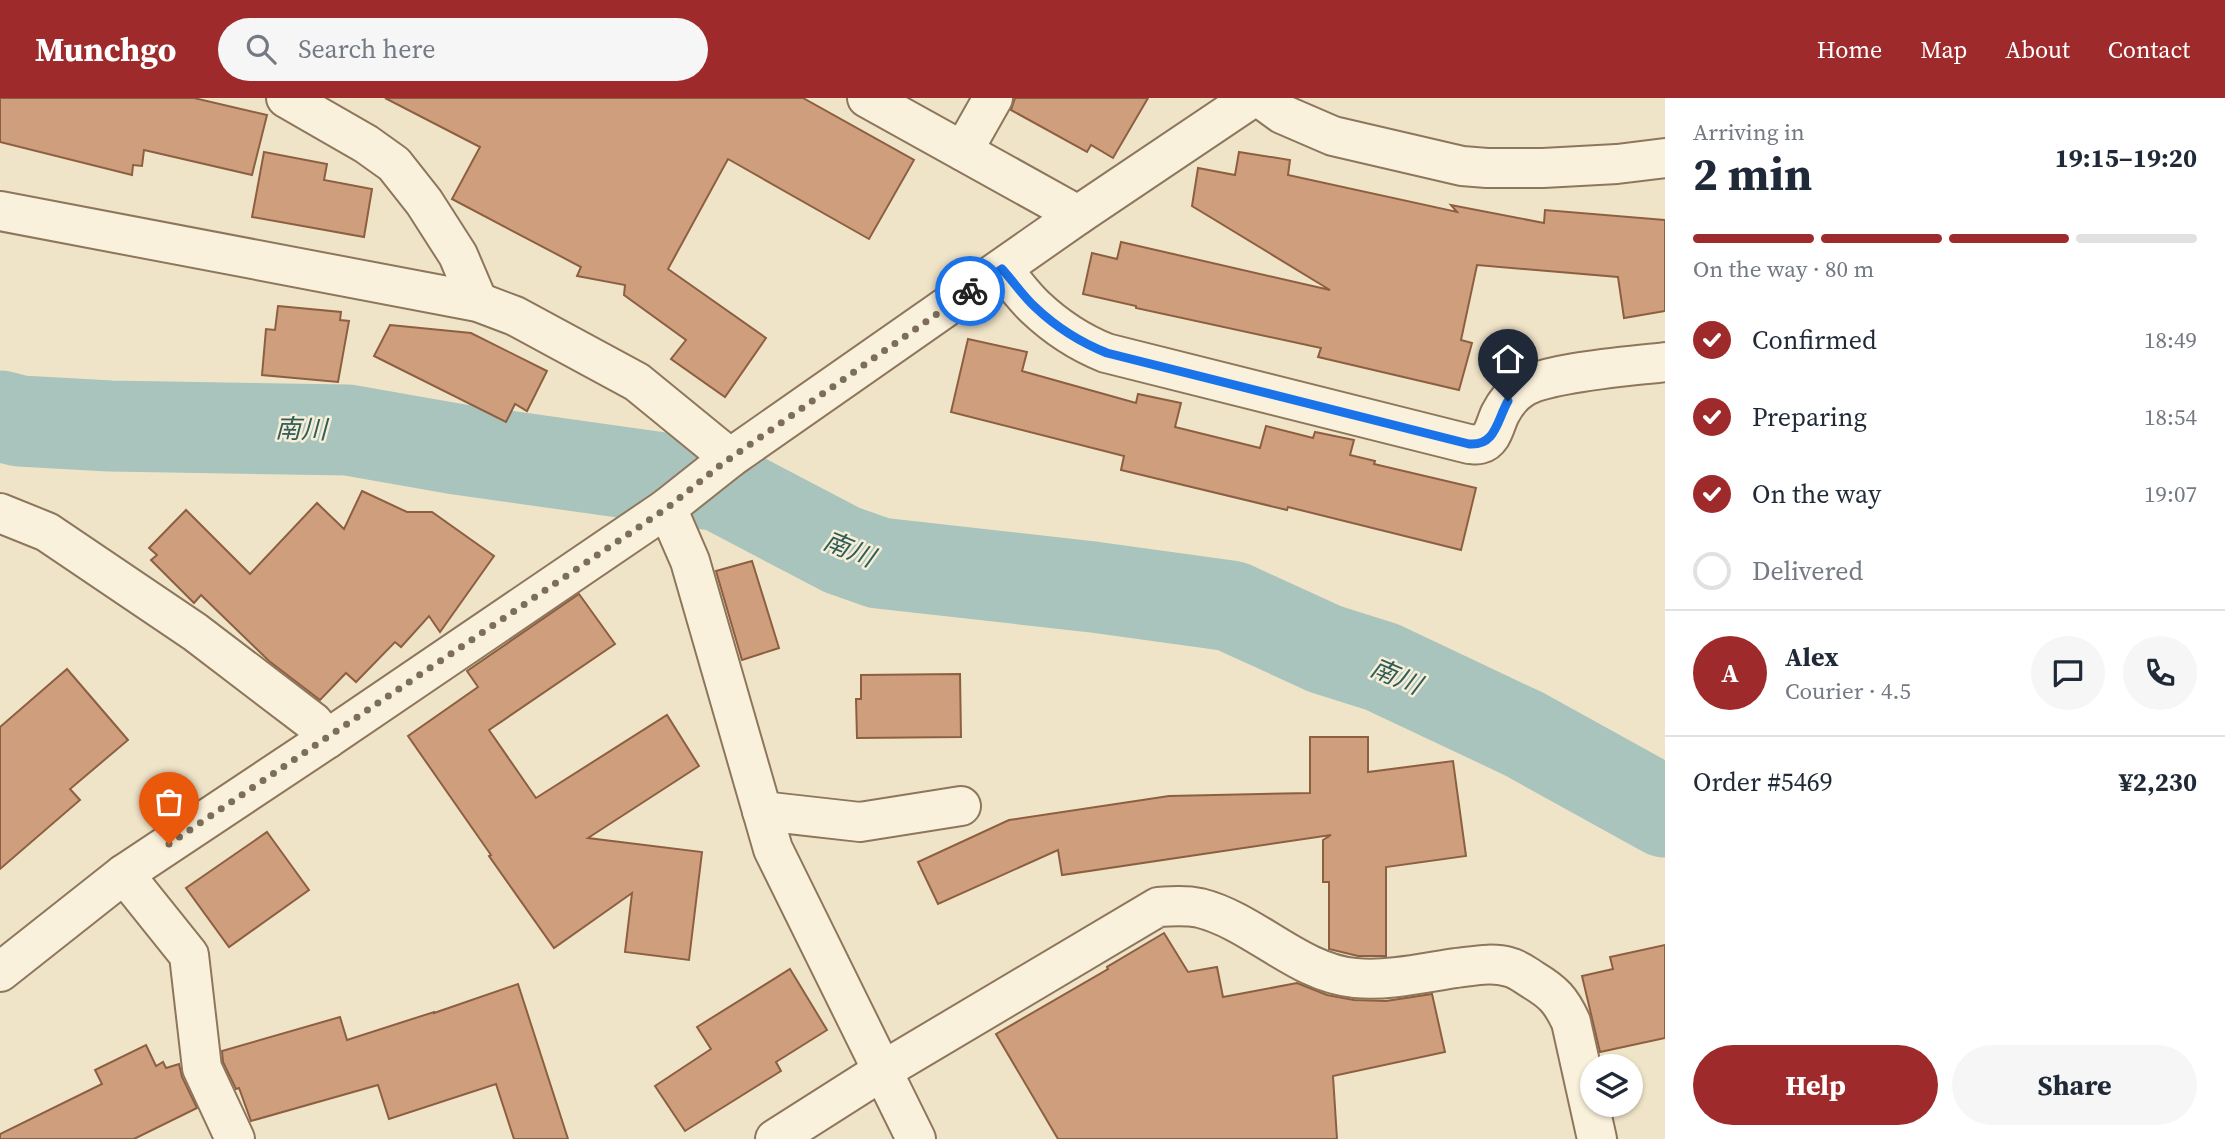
<!DOCTYPE html>
<html lang="en">
<head>
<meta charset="utf-8">
<style>
	body { margin:0; font-family:"Source Serif 4","Noto Sans JP",serif; background:#f6f6f7; color:#1f2937; height:100vh; display:flex; flex-direction:column; font-size:26px; white-space:nowrap }
	* { box-sizing:border-box; margin:0 }
	p { font-size:23px; color:#747a83 }
	.icon { flex:none; width:38px; height:38px; fill:none; stroke:currentColor; stroke-width:2; stroke-linecap:round; stroke-linejoin:round }
	.map { position:relative; flex:1; overflow:hidden }
	.drawer { display:flex; flex-direction:column; background:#fff; width:560px }
	.drawer>* { flex:none }
	.tools { position:absolute; left:1580px; top:956px; display:grid; gap:14px }
	.tools a { display:grid; place-items:center; width:63px; height:63px; border-radius:50%; background:#fff; box-shadow:0 2px 5px #0004; font-size:35px }
	.pin { position:absolute; display:grid; place-items:center; width:60px; height:60px; color:#fff; margin:-72px -30px; border-radius:50% 50% 50% 0; rotate:-45deg; box-shadow:0 0 7px #0007 }
	.pin .icon { rotate:45deg }
	.courier { position:absolute; display:grid; place-items:center; width:70px; height:70px; margin:-35px; border:5px solid #1a73e8; border-radius:50%; background:#fff; color:#222; box-shadow:0 2px 9px #0007 }
	.overview em { font-style:normal; font-weight:700 }
	.overview div { display:flex; flex-direction:column-reverse }
	.overview { display:flex; align-items:center; justify-content:space-between; height:119px; padding:0 28px }
	h1 { font-size:46px; font-weight:700; line-height:52px }
	.bar { display:grid; grid-template-columns:repeat(4,1fr); gap:10px 7px; align-content:center; height:84px; padding:0 28px }
	.bar i { height:9px; border-radius:5px; background:#e0e1e3 }
	.bar .active { background:#9e2a2b }
	.bar p { grid-column:span 4 }
	.line { display:flex; align-items:center; gap:18px; padding:0 28px; border-top:2px solid #e0e1e3 }
	.line div { flex:1 }
	.round { display:grid; place-items:center; flex:none; width:74px; height:74px; border-radius:37px; background:#f6f6f7 }
	ol { padding:0 28px; list-style:none }
	li { display:flex; align-items:center; gap:21px; height:77px }
	li p { margin-inline-start:auto }
	li .icon { padding:7px; border-radius:50%; background:#9e2a2b; color:#fff; stroke-width:4 }
	li:last-child { color:#747a83 }
	li i { width:38px; height:38px; border:4px solid #e0e1e3; border-radius:50% }
	.button { display:flex; gap:14px; margin-top:auto; padding:14px 28px }
	.button a { flex:1; height:80px; border-radius:42px; background:#9e2a2b; color:#fff; font-size:28px; font-weight:700; line-height:80px; text-align:center }
	.button a+a { background:#f6f6f7; color:#1f2937 }
	header { display:flex; align-items:center; gap:42px; box-sizing:border-box; height:98px; padding:0 35px; background:#9e2a2b; color:#fff }
	header strong { font-size:33px }
	nav { display:flex; gap:38px; margin-inline-start:auto; font-size:24px }
	.search { width:490px; height:63px; background:#f6f6f7; display:flex; align-items:center; gap:18px; box-sizing:border-box; padding:0 24px; border-radius:38px; color:#747a83; font-size:26px }
	main { display:flex; flex:1; min-height:0 }
	.map>svg:first-child { display:block }
	.lines { fill:none; stroke-linecap:round; stroke-linejoin:round }
	.river { stroke:#a9c4bc; stroke-width:91 }
	.building { fill:#cf9f7d; stroke:#8d5f41; stroke-width:2 }
	.street-casing { stroke:#8d765c; stroke-width:42 }
	.street { stroke:#faf1dc; stroke-width:38 }
	.done { stroke:#7c6e5b; stroke-width:7; stroke-dasharray:0 12.6 }
	.route { stroke:#1a73e8; stroke-width:9 }
	.labels { text-anchor:middle; dominant-baseline:central; stroke-width:5; stroke-linejoin:round; paint-order:stroke }
	.water-label { font-size:26px; font-style:italic; fill:#2f5d5a; stroke:#f7eed8 }
</style>
</head>
<body>
<header>
<strong>Munchgo</strong>
<div class="search"><svg class="icon" aria-label="search" viewBox="0 0 24 24"><circle cx="10" cy="10" r="6"/><path d="M15 15l6 6"/></svg>Search here</div>
<nav><a>Home</a><a>Map</a><a>About</a><a>Contact</a></nav>
</header>
<main>
<div class="map">
<svg width="1665" height="1041" viewBox="0 0 1665 1041">
	<rect width="100%" height="100%" fill="#f0e4c8"/>
	<g class="lines">
		<polyline class="river" points="0,318 20,323 110,328 348,332 456,351 720,388 842,452 879,465 1093,489 1231,508 1325,551 1382,569 1524,636 1665,714"/>
	</g>
	<g class="building">
		<polygon points="0,0 194,0 267,17 252,77 144,52 142,68 133,67 132,77 0,44"/>
		<polygon points="385,0 803,0 914,62 869,141 728,61 668,171 766,240 725,299 671,261 686,242 624,197 625,187 577,178 581,169 452,101 480,49"/>
		<polygon points="1015,0 1148,0 1113,60 1091,47 1087,54 1011,12"/>
		<polygon points="264,54 327,66 324,82 372,91 364,139 252,119"/>
		<polygon points="1239,54 1290,62 1288,77 1457,114 1451,107 1544,125 1545,112 1665,122 1665,213 1624,220 1618,179 1477,167 1461,242 1472,245 1459,292 1318,259 1321,250 1136,210 1136,208 1083,196 1092,155 1117,161 1121,144 1330,192 1192,108 1198,70 1235,77"/>
		<polygon points="278,208 341,214 340,222 349,223 338,284 262,277 266,231 275,232"/>
		<polygon points="390,227 471,235 547,273 527,313 515,306 506,324 374,258"/>
		<polygon points="968,241 1027,254 1022,273 1136,305 1138,296 1181,305 1175,329 1260,350 1266,328 1313,340 1315,334 1354,342 1350,357 1375,363 1374,366 1476,390 1461,452 1288,409 1287,412 1121,372 1124,358 951,314"/>
		<polygon points="362,393 407,414 432,414 494,458 440,534 429,518 401,549 395,544 356,584 346,575 320,602 269,563 201,497 194,505 151,462 157,457 149,450 186,412 250,476 317,405 344,431"/>
		<polygon points="752,463 779,550 742,562 716,473"/>
		<polygon points="579,496 615,546 489,632 536,700 667,617 699,668 588,740 702,754 689,862 625,854 632,795 554,850 489,758 491,757 408,638 478,589 467,573"/>
		<polygon points="67,571 128,642 70,691 80,702 0,771 0,629"/>
		<polygon points="960,576 961,639 857,640 856,601 861,601 861,577"/>
		<polygon points="1310,639 1368,639 1368,674 1453,663 1466,758 1386,769 1386,858 1358,858 1329,851 1329,784 1323,784 1323,742 1331,737 1062,777 1058,752 938,806 918,764 1009,722 1169,698 1310,695"/>
		<polygon points="267,734 309,792 229,849 186,790"/>
		<polygon points="1164,835 1188,874 1217,869 1223,899 1297,885 1327,897 1354,902 1386,903 1432,896 1445,954 1333,978 1337,1041 1058,1041 996,936 1108,871 1107,869"/>
		<polygon points="1665,847 1665,940 1600,954 1582,878 1613,871 1610,859"/>
		<polygon points="790,871 827,932 776,964 781,973 685,1033 655,988 711,951 697,929"/>
		<polygon points="518,886 568,1041 514,1041 496,986 389,1021 378,987 251,1023 239,990 236,991 223,964 222,953 340,919 347,942 434,914 434,915"/>
		<polygon points="146,947 156,968 163,964 166,970 179,966 182,979 197,1010 134,1041 0,1041 0,1036 102,986 95,972"/>
	</g>
	<g class="lines">
		<g class="street-casing">
			<g id="street">
				<polyline points="286,0 366,46 394,66 424,104 458,157 478,204"/>
				<polyline points="867,0 1078,117"/>
				<polyline points="1260,0 1282,16 1333,38 1462,68 1487,70 1543,70 1617,66 1665,60"/>
				<polyline points="963,53 993,0"/>
				<polyline points="0,113 478,204 515,218 637,284 730,360"/>
				<path d="M1002 171C1013 183 1023 198 1035 209 1055 228 1081 245 1106 255L1469 346C1473 346 1476 347 1480 346 1493 343 1495 326 1500 316 1505 306 1512 297 1521 291 1545 274 1633 268 1665 264"/>
				<polyline points="667,410 690,463 773,751 916,1041"/>
				<polyline points="0,415 47,434 195,534 313,624 327,641"/>
				<polyline points="762,713 860,724 961,708"/>
				<polyline points="124,776 189,857 202,970 235,1041"/>
				<polyline points="0,874 124,776 327,641 667,410 730,360 1078,117 1252,0"/>
				<path d="M775 1041 882 973 1158 809C1172 808 1186 807 1200 810 1255 824 1298 875 1355 880 1389 883 1423 875 1456 870 1474 868 1492 864 1509 869 1518 871 1525 877 1533 882 1553 894 1561 902 1571 924L1597 1041"/>
			</g>
		</g>
		<use href="#street" class="street"/>
	</g>
	<g class="lines">
		<polyline class="done" points="169,746 667,410 722,366 970,193"/>
		<path class="route" d="M970 193 1002 171C1013 183 1023 198 1035 209 1055 228 1082 245 1107 255L1469 346C1496 348 1497 322 1508 303"/>
	</g>
	<g class="labels">
		<g class="water-label">
			<text transform="translate(301 331) rotate(1)">南川</text>
			<text transform="translate(849 451) rotate(22)">南川</text>
			<text transform="translate(1396 578) rotate(23)">南川</text>
		</g>
	</g>
</svg>
<div class="tools">
<a><svg class="icon" aria-label="layers" viewBox="0 0 24 24"><path d="M12 4l9 5-9 5-9-5zM3 14l9 5 9-5"/></svg></a>
</div>
<div class="pin" style="left:169px;top:746px;background:#ea580c"><svg class="icon" aria-label="bag" viewBox="0 0 24 24"><path d="M5 8h14l-1 12H6zM9 8a3 3 0 0 1 6 0"/></svg></div>
<div class="pin" style="left:1508px;top:303px;background:#1f2937"><svg class="icon" aria-label="home" viewBox="0 0 24 24"><path d="M3 11l9-7 9 7M6 9v11h12V9"/></svg></div>
<div class="courier" style="left:970px;top:193px"><svg class="icon" aria-label="bike" viewBox="0 0 24 24"><circle cx="6" cy="16" r="4"/><circle cx="18" cy="16" r="4"/><path d="M6 16l4-8h5l3 8M10 8l3 8H6M13 5h3"/></svg></div>
</div>
<section class="drawer">
<div class="overview"><div><h1>2 min</h1><p>Arriving in</p></div><em>19:15–19:20</em></div>
<div class="bar"><i class="active"></i><i class="active"></i><i class="active"></i><i></i><p>On the way · 80 m</p></div>
<ol>
<li><svg class="icon" aria-label="check" viewBox="0 0 24 24"><path d="M5 12l5 5 9-10"/></svg>Confirmed<p>18:49</p></li>
<li><svg class="icon" aria-label="check" viewBox="0 0 24 24"><path d="M5 12l5 5 9-10"/></svg>Preparing<p>18:54</p></li>
<li><svg class="icon" aria-label="check" viewBox="0 0 24 24"><path d="M5 12l5 5 9-10"/></svg>On the way<p>19:07</p></li>
<li><i></i>Delivered</li>
</ol>
<div class="line" style="height:126px"><b class="round" style="background:#9e2a2b;color:#fff">A</b><div><b>Alex</b><p>Courier · 4.5</p></div><a class="round"><svg class="icon" aria-label="chat" viewBox="0 0 24 24"><path d="M4 5h16v11H9l-5 4z"/></svg></a><a class="round"><svg class="icon" aria-label="phone" viewBox="0 0 24 24"><path d="M5 4h4l2 5-3 2q2 4 5 5l2-3 5 2v4C11 20 4 13 5 4z"/></svg></a></div>
<div class="line" style="height:91px"><div>Order #5469</div><b>¥2,230</b></div>
<div class="button"><a>Help</a><a>Share</a></div>
</section>
</main>
</body>
</html>
